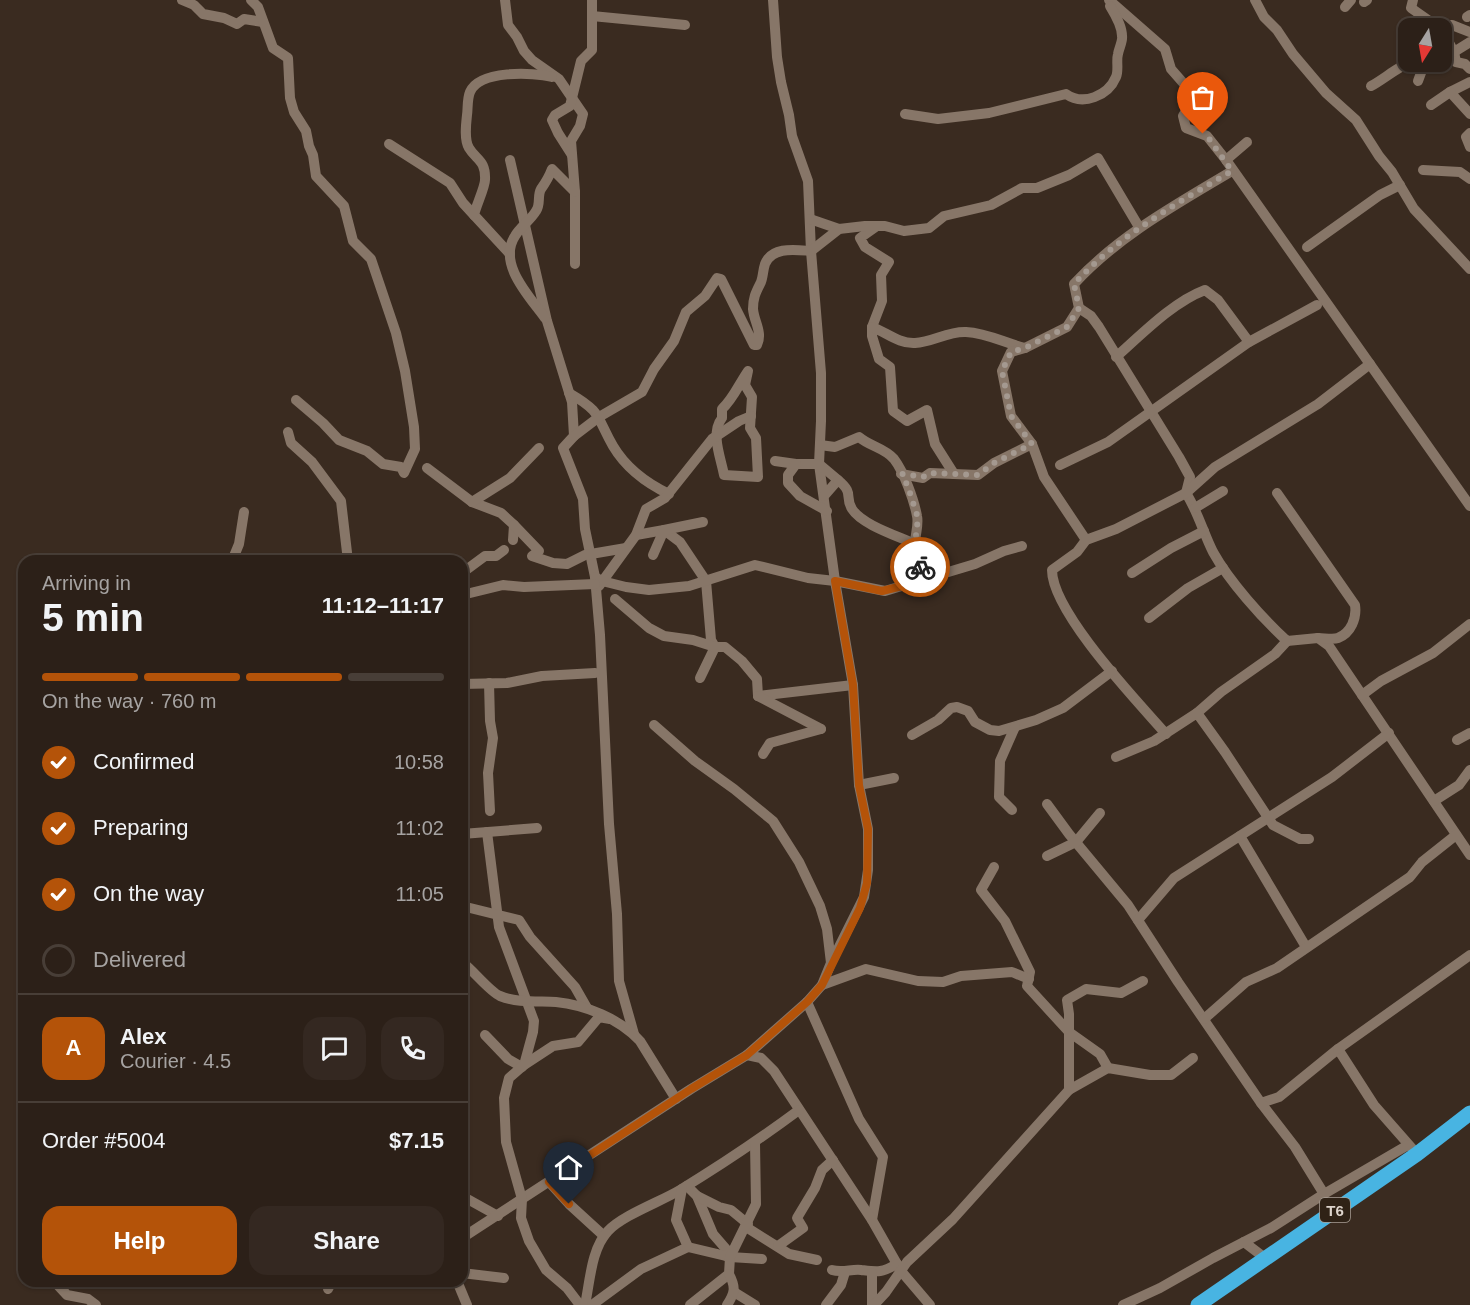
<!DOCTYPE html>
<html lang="en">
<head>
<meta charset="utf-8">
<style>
	body { margin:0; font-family:Helvetica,sans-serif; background:#342821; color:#f1f3f6; height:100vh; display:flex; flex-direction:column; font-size:22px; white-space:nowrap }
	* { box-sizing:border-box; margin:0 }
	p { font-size:20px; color:#a6a3a2 }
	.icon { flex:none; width:33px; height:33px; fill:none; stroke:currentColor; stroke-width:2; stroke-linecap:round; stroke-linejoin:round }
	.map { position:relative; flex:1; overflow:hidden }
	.details { position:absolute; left:18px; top:555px; width:450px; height:732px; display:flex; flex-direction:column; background:#2c2018; border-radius:18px; box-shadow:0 2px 4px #0004,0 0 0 2px #483e37 }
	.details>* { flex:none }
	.needle { width:39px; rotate:191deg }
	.controls { position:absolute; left:1398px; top:18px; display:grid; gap:12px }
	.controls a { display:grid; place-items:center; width:54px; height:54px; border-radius:12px; background:#2c2018; box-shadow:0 2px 4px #0004,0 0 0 2px #483e37; font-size:30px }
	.pin { position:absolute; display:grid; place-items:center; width:51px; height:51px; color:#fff; margin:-62px -26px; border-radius:50% 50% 50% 0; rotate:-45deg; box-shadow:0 0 6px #0007 }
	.pin .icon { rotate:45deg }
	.courier { position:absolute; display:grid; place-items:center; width:60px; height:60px; margin:-30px; border:4px solid #b45309; border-radius:50%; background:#fff; color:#222; box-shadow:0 2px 8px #0007 }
	.head em { font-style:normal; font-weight:700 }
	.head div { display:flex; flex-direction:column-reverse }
	.head { display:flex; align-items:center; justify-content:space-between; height:102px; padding:0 24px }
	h1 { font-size:39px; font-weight:700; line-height:45px }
	.bar { display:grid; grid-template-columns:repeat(4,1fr); gap:9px 6px; align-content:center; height:72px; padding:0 24px }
	.bar i { height:8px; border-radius:4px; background:#483e37 }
	.bar .on { background:#b45309 }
	.bar p { grid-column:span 4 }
	.line { display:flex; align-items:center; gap:15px; padding:0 24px; border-top:2px solid #483e37 }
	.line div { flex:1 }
	.round { display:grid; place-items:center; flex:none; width:63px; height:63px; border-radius:18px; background:#342821 }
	ol { padding:0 24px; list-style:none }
	li { display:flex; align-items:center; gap:18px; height:66px }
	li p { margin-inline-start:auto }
	li .icon { padding:6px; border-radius:50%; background:#b45309; color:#fff; stroke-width:4 }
	li:last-child { color:#a6a3a2 }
	li i { width:33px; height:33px; border:3px solid #483e37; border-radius:50% }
	.button { display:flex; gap:12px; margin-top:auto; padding:12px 24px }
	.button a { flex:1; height:69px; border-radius:18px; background:#b45309; color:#fff; font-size:24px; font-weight:700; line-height:69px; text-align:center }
	.button a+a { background:#342821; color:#f1f3f6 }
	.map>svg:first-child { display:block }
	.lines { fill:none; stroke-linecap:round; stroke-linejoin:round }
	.minor { stroke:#877668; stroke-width:10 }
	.highway { stroke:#48b4e2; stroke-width:15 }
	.done { stroke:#a49990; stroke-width:6; stroke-dasharray:0 10.8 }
	.route { stroke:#b45309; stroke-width:8 }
	.labels { text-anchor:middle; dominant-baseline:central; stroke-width:5; stroke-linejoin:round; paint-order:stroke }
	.shield { fill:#2f2216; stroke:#a99f95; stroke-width:1.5 }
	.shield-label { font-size:15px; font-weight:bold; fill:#ddd4cc }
</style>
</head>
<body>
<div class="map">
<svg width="1470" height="1305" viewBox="0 0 1470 1305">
	<rect width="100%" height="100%" fill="#3a2b20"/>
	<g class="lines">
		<g class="minor">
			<polyline points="182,0 194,5 203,14 224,18 237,24 244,19 263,22"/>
			<polyline points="251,0 258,7 273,48 288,58 290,98 294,112 306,131 309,146 313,155 316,176 344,206 353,241 371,259 396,333 405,371 414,427 415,449 404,473 401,467 383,464 367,451 339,440 323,423 296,400"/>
			<polyline points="505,0 508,25 517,37 524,51 532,60 559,79 583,114 580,126 571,141 575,192 575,264"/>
			<polyline points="773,0 777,57 781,82 789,115 792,136 808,181 811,251 821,373 821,421 819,464 835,581 853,685 859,785 868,829 868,870 864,897 831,963"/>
			<polyline points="1109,0 1165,49 1171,69 1185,85 1187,109 1183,116 1186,128 1207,136 1226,160 1470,506"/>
			<polyline points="1255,0 1264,17 1277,30 1293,54 1326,93 1356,120 1379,156 1392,172 1414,209 1470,269"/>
			<polyline points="1413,0 1411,8 1438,27"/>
			<polyline points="1364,2 1367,0"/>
			<polyline points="1345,7 1351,0"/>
			<polyline points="592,16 685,25"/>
			<polyline points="1467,17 1470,15"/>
			<polyline points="1421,28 1452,25 1470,32"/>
			<polyline points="1442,30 1454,52 1456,62 1465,64 1470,69"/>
			<polyline points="1442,55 1454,52 1470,42"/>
			<polyline points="1418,81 1425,62"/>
			<path d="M1371 86C1381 81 1402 64 1411 62"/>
			<polyline points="1450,92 1470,82"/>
			<polyline points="1431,105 1450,92 1470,114"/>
			<path d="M905 114 938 119 989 113 1066 94C1083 106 1108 96 1116 77 1119 70 1116 61 1118 54 1119 48 1123 41 1122 36 1122 26 1115 14 1110 6"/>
			<polyline points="1470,133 1466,137 1470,147"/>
			<polyline points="389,144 450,183 463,203 474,215"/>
			<polyline points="572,155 558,133 552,120 555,115 570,106 581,61 592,50 592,0"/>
			<polyline points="510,160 547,321 572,402 574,436 563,448 583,499 585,529 595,577 600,635 609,824 617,914 619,981 634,1034"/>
			<polyline points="1226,160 1247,142"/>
			<polyline points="1423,170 1460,172 1470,179"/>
			<polyline points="810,219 839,229"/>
			<polyline points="877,226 860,238 865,247 889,262 881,275 882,301 872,327 872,336 879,359 890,367 893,411 907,421 927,410 935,444 954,474"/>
			<polyline points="1307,247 1380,195 1400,185"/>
			<path d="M510 254 474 215C476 206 485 187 485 180 486 160 476 160 469 148 464 140 466 124 467 115 468 109 467 99 470 92 479 70 533 72 552 77"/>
			<path d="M1079 308 1091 316 1099 327 1179 457 1190 477 1186 493C1198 512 1203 532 1213 552 1229 581 1262 618 1287 641L1318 638 1329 646 1470 855"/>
			<path d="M545 318C530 297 497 264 515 236 520 227 530 221 536 211 541 204 537 196 541 189 546 182 549 177 552 169L575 192"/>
			<path d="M872 327C886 332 899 344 915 343 933 342 948 331 966 332 987 333 1005 343 1025 348"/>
			<path d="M1116 357C1142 334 1173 302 1205 290L1218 300 1249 342"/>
			<path d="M748 371 745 385 752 397 750 428 756 438 758 477 724 475C721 458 710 433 722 418V409C733 399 739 384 748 371Z"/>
			<path d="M569 393C602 412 596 416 613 446 626 468 646 483 669 494"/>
			<polyline points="288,432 291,443 312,462 341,501 348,561"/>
			<path d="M574 436 599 417 642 392 654 369 674 341 686 312 705 296 717 278 721 279 754 345H757C763 332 754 322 753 309 753 297 756 292 761 282 763 277 763 270 765 264 772 246 796 250 811 251L839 229 865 226H885L904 231 929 228 944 216 991 205 1022 188H1037L1069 175 1098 158 1139 227"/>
			<path d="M820 445 835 447 859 437C869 446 885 448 894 459 904 472 914 500 917 516 919 525 915 535 915 544 916 557 919 568 918 582"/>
			<polyline points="775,461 796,464 819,464 838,480 824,496"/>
			<polyline points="796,464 788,475 788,483 800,496 827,511"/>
			<polyline points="1060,465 1108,442 1249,342 1317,305"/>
			<polyline points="427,468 472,502 501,513 514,525 513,540"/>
			<polyline points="901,474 923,478 930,473 978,475 994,463 1032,444"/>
			<path d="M838 480C855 494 844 496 852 509 862 525 898 536 915 544"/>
			<path d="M1277 493 1355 605C1357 618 1351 633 1338 638 1333 640 1324 638 1318 638"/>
			<polyline points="472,502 510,478 539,448"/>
			<polyline points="1195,508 1223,491"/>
			<polyline points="514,525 539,551 532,556 553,563 567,564 585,555 626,548"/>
			<polyline points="636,535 664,530 680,542 706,581 711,640 715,647 700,678"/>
			<path d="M1086 540 1044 477 1032 444 1011 416 1002 371 1011 352 1025 348 1067 327 1079 308 1074 284C1118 236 1177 204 1232 171"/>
			<polyline points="653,555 664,530 703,522"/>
			<polyline points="417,559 419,561"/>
			<polyline points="232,561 239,544 244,512"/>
			<polyline points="462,573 485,556 496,556 504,550"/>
			<polyline points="1132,573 1171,548 1204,531"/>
			<polyline points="595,577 602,581 626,587 649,590 689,586 755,565 808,578 835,581 885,591 975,564 1004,551 1022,546"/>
			<polyline points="599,586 636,535 646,509 665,498 712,439 739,421 751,416"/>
			<polyline points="462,595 503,585 524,587 595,584"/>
			<polyline points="615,599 649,628 664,636 693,640 715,647 725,647 742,661 757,679 758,696"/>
			<polyline points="1149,618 1188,588 1223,568"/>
			<polyline points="462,659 465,663"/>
			<polyline points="489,683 490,721 493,738 488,773 490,811"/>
			<polyline points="462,684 507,683 542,676 595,673"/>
			<polyline points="1362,695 1381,681 1433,653 1470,624"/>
			<polyline points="758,696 853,685"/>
			<polyline points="758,696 821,729"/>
			<polyline points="1197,713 1221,692 1275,654 1287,641"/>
			<path d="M1166 734C1137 701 1052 612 1052 570L1077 552 1086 540 1116 529 1186 493 1215 467 1318 404 1370 364"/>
			<polyline points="912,735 938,720 951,708 957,707 968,711 975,722 990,730 999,731 1036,720 1063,708 1112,671"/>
			<polyline points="1457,740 1470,733"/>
			<polyline points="763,754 770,743 821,729"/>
			<polyline points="1116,757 1154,741 1197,713 1225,752 1273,825 1300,839 1309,839"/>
			<polyline points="859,785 894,778"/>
			<polyline points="1434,801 1459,785 1470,770"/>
			<polyline points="1047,804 1069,834 1128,905 1178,982 1261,1103 1279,1097 1338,1049 1374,1105 1417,1154"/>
			<polyline points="1012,810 999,797 1000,761 1015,727"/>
			<polyline points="487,832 499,927 534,1021 533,1032 524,1065"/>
			<polyline points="462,834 537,828"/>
			<polyline points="1240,836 1306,947"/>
			<polyline points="1047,856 1076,842 1100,813"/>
			<polyline points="994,867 981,890 1005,921 1030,972 1027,986 1069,1032 1100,1054 1108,1068"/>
			<polyline points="462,906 519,920 530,937 575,987 587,1008"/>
			<polyline points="1138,920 1174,878 1332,777 1389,733"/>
			<path d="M462 962C473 970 490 992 500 996 517 1003 538 1001 556 1002 586 1005 620 1019 640 1041L676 1099"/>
			<polyline points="822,985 866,969 918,981 943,982 961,976 1012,972 1029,979"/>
			<polyline points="807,1002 859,1119 883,1157 872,1220"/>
			<polyline points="1204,1019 1246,982 1277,968 1410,877 1422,862 1456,835"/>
			<polyline points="485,1035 508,1059 522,1067"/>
			<polyline points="1338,1049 1470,955"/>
			<polyline points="747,1055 761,1058 774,1071 872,1220 901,1271 930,1305"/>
			<polyline points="1069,1090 1108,1068 1150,1075 1171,1075 1193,1058"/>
			<polyline points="1261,1103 1295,1147 1324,1194"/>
			<polyline points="549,1182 569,1204 604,1236"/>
			<polyline points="687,1186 697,1196 713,1234 726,1249 726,1256"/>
			<polyline points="462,1196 498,1216"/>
			<polyline points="697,1196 719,1207 731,1210 748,1224"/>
			<polyline points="746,1227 789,1254 817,1260"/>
			<polyline points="462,1238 691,1089 747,1055 807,1002 822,985 831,963 827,929 820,906 799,862 773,821 734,789 695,761 654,725"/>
			<polyline points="1244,1242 1265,1258"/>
			<polyline points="778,1246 803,1228 797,1218 815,1188 822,1170 833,1160"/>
			<polyline points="688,1247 730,1257 762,1259"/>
			<path d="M832 1270C842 1273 851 1269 861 1270 878 1272 881 1273 897 1264"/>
			<polyline points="462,1273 504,1278"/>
			<polyline points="872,1273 872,1305"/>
			<polyline points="54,1281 67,1295 88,1299 96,1305"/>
			<polyline points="457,1281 467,1305"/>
			<polyline points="328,1289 331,1283 336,1281"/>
			<polyline points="734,1292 755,1305"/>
			<polyline points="580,1305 567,1288 546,1270 529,1241 521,1218 522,1199 506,1142 504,1098 509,1078 524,1065 553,1046 578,1042 599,1017 610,1019"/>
			<path d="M585 1305C590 1282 591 1249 608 1231 623 1215 660 1202 680 1190 721 1165 760 1139 799 1110"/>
			<polyline points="592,1305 641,1269 688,1247 676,1220 682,1189"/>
			<polyline points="690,1305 729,1274 730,1257 756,1204 755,1143"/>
			<path d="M727 1305C735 1293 736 1287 729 1274"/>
			<polyline points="826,1305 841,1285 845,1272"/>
			<polyline points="874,1305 886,1292 907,1262 953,1219 1069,1090 1069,1014 1067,1000 1086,989 1121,993 1143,981"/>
			<polyline points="1123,1305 1160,1288 1213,1258 1271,1228 1324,1194 1408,1145"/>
		</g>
		<polyline class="highway" points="1198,1305 1417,1154 1470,1113"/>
	</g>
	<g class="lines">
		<path class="done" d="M920 567 915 544 918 518 908 487 902 474 923 477 930 473 978 475 994 463 1032 444 1011 416 1002 371 1011 352 1025 348 1067 327 1079 308 1074 284C1118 236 1176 204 1232 171L1207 136 1203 134"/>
		<polyline class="route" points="569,1204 549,1182 691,1089 747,1055 807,1002 822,985 860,908 867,883 868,829 859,785 853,685 835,581 882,591 918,582 920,567"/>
	</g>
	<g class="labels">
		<rect class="shield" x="1320" y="1198" width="30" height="24" rx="4.5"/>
		<g class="shield-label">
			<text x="1335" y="1210">T6</text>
		</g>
	</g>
</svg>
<div class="controls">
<a><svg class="needle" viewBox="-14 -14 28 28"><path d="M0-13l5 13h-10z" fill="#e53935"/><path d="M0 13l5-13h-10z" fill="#a6a3a2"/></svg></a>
</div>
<div class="pin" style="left:1203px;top:134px;background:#ea580c"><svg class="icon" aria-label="bag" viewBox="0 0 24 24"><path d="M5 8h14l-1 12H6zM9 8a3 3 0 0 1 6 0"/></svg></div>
<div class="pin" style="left:569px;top:1204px;background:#1f2937"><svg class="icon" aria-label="home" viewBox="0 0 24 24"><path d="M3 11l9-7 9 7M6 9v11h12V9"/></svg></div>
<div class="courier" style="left:920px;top:567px"><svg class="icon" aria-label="bike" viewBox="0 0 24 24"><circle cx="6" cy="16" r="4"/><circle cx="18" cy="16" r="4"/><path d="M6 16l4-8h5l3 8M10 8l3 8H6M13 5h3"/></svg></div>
<section class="details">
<div class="head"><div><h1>5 min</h1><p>Arriving in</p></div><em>11:12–11:17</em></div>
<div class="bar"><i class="on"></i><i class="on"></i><i class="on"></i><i></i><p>On the way · 760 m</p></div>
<ol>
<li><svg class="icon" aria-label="check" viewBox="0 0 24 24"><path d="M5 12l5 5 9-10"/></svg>Confirmed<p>10:58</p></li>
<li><svg class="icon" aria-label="check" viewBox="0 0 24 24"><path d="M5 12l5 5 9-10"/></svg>Preparing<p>11:02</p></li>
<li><svg class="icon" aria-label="check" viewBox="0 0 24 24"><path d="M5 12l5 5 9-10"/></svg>On the way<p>11:05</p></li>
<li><i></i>Delivered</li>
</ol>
<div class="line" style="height:108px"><b class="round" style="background:#b45309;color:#fff">A</b><div><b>Alex</b><p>Courier · 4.5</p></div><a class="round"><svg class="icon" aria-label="chat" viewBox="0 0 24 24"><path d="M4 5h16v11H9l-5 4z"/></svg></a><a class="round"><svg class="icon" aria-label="phone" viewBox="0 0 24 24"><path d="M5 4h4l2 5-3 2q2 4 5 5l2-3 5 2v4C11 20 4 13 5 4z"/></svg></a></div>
<div class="line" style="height:78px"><div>Order #5004</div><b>$7.15</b></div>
<div class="button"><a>Help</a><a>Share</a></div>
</section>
</div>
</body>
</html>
